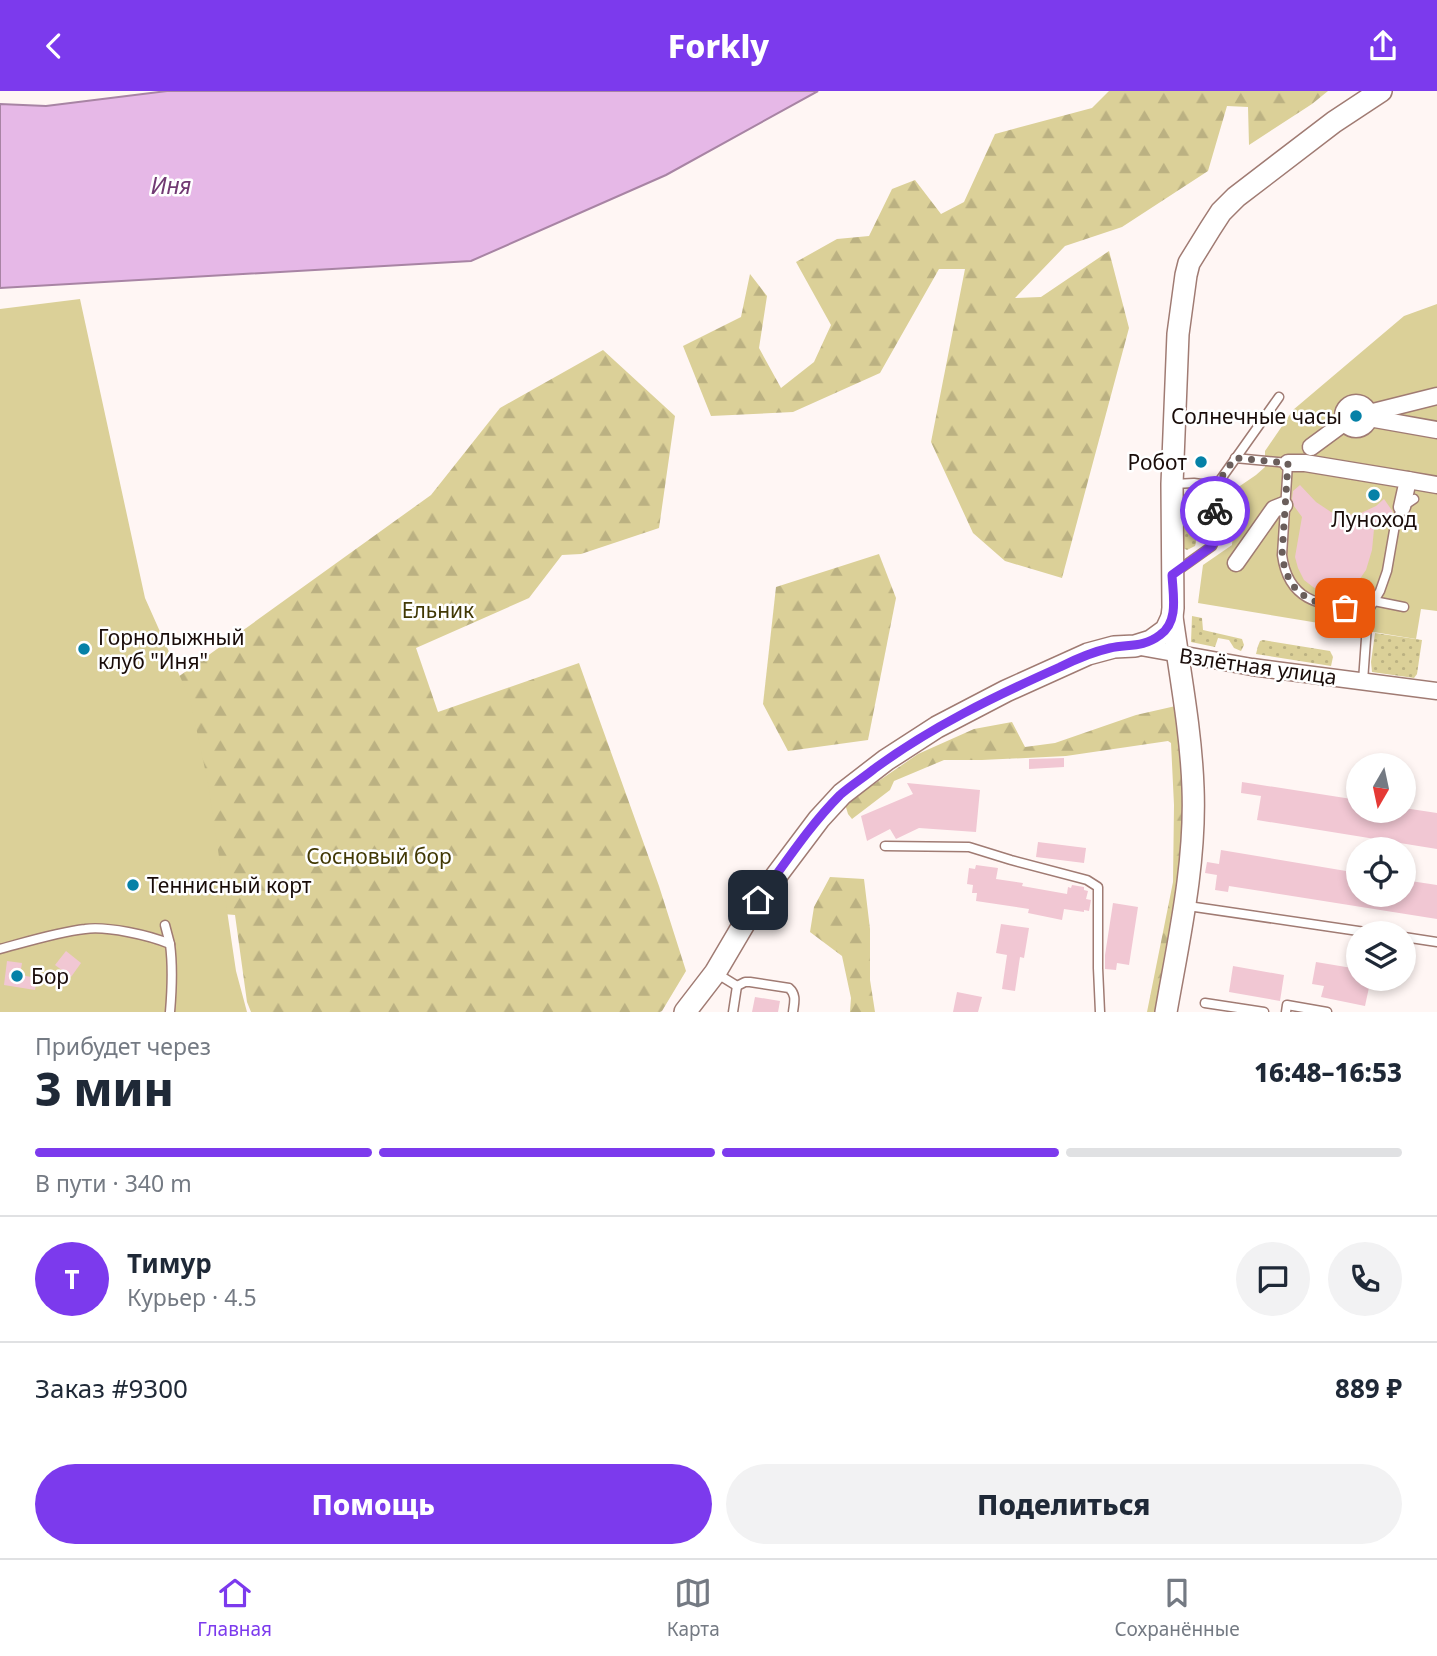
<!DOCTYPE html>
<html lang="ru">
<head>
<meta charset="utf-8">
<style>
	body { margin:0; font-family:"Noto Sans",sans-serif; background:#f2f2f3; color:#1f2937; height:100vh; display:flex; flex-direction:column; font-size:26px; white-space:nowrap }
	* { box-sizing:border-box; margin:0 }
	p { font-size:23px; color:#747a83 }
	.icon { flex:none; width:38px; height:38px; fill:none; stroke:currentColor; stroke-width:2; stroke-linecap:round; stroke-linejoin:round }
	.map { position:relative; height:921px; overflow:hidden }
	.drawer { display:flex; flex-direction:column; background:#fff; flex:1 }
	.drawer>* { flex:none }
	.needle { width:46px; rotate:189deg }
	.tools { position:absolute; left:1346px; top:662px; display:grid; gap:14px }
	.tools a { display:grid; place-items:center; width:70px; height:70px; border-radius:50%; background:#fff; box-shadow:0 4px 10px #0003; font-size:35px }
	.pin { position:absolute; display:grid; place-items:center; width:60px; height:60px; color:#fff; margin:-30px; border-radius:14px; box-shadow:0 4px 10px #0006 }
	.courier { position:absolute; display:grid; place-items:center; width:70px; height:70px; margin:-35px; border:5px solid #7c3aed; border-radius:50%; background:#fff; color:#222; box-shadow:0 2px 9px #0007 }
	.headline em { font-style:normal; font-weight:800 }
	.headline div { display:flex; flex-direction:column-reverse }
	.headline { display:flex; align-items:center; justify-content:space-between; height:119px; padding:0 35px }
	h1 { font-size:46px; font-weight:800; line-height:52px }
	.bar { display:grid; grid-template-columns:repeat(4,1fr); gap:10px 7px; align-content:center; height:84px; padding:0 35px }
	.bar i { height:9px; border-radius:5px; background:#e0e1e3 }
	.bar .selected { background:#7c3aed }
	.bar p { grid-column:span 4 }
	.line { display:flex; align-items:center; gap:18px; padding:0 35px; border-top:2px solid #e0e1e3 }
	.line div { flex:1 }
	.round { display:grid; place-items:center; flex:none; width:74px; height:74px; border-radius:37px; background:#f2f2f3 }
	.action { display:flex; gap:14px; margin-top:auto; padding:14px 35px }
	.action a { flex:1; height:80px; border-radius:42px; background:#7c3aed; color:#fff; font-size:28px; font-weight:800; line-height:80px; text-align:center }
	.action a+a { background:#f2f2f3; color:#1f2937 }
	header { display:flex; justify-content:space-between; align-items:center; height:91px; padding:0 35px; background:#7c3aed; color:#fff; font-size:32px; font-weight:800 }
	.menu { display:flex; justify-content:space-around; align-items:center; height:98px; border-top:2px solid #e0e1e3; background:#fff; font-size:19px; color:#747a83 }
	.menu a { display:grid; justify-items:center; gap:4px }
	.menu .selected { color:#7c3aed }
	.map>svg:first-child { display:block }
	.grass { fill:url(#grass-dots) }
	.forest { fill:url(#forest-firs) }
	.green { fill:#dbd098 }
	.water { fill:#e6b8e7; stroke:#a884a4; stroke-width:2 }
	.building { fill:#f1c7d3 }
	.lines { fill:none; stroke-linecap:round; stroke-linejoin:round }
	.lane-casing { stroke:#a07b73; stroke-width:11 }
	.street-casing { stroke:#a07b73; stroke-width:19 }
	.secondary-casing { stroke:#a07b73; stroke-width:24 }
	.lane { stroke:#fff; stroke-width:8 }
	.street { stroke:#fff; stroke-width:16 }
	.secondary { stroke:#fff; stroke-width:21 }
	.done { stroke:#6a5e5b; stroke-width:7; stroke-dasharray:0 12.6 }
	.route { stroke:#7c3aed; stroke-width:9 }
	.poi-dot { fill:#0581a7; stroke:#fff; stroke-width:2.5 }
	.labels { text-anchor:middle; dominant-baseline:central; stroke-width:5; stroke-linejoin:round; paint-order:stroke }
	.poi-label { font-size:21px; fill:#190c09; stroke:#fff; text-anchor:start }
	.park-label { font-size:21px; fill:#413804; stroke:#fff }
	.street-label { font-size:21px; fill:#190c09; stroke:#fff }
	.water-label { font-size:23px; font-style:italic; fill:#713a73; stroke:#fff }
</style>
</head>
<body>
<header><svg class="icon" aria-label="back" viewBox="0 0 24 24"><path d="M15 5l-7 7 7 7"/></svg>Forkly<svg class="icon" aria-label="share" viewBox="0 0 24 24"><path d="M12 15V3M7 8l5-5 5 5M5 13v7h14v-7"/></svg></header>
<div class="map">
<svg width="1437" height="921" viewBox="0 0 1437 921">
	<defs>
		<pattern id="grass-dots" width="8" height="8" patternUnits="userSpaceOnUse" patternTransform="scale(1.75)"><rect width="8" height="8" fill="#dbd098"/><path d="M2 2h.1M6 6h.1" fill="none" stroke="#bbb182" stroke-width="1.8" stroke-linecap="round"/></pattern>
		<pattern id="forest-firs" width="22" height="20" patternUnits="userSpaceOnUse" patternTransform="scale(1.75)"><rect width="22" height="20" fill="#dbd098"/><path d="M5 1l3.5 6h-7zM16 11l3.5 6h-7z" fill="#bbb182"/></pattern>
	</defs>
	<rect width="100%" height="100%" fill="#fff6f4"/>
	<g class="grass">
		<polygon points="1184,403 1194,405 1196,410 1196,452 1195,455 1187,459 1181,456 1181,408"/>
		<polygon points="1192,525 1202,527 1203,539 1242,548 1244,554 1241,560 1234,557 1229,549 1218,547 1215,556 1191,551"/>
		<polygon points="1375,542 1422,549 1417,583 1414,587 1372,581 1371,571"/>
		<polygon points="1263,549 1330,560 1333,566 1331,575 1256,563 1258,555 1260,550"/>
	</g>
	<g class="forest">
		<polygon points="1109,0 1328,0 1312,13 1249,54 1248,16 1227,15 1208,80 1122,136 1065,155 1015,207 1041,206 1109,160 1129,237 1062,487 1005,470 973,442 931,351 965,178 939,178 880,282 793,321 711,325 683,255 741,226 750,183 767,205 759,257 781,297 814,271 831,234 796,171 837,148 869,145 892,98 915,89 941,123 964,111 995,43 1092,17"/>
		<polygon points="603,259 675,325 659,437 581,463 562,464 529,507 416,557 438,621 579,572 659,795 686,880 662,920 660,921 251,921 247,911 235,824 223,823 178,586 431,404 500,317"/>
		<polygon points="879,463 896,507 868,649 788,660 763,613 776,496"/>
		<polygon points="1180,614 1187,751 1161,921 1147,921 1173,791 1174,714 1171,652 1168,650 1066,665 982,669 944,669 894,690 890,699 852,728 848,723 845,713 918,663 974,638 1012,631 1025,656 1055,652 1136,624"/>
		<polygon points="830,786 864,788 870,838 870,889 875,921 850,921 851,907 842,865 810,841 814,816"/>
	</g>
	<g class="green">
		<polygon points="80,208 145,507 190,608 208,692 236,880 247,921 0,921 0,218"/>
		<polygon points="1437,213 1437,520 1421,518 1416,548 1198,512 1203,474 1232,454 1237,397 1256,384 1265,376 1265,360 1293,319 1404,225"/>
	</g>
	<polygon class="water" points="167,0 818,0 666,84 471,170 0,197 0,13 46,15"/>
	<g class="building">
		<polygon points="1300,394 1316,411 1331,421 1338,423 1347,424 1361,422 1376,415 1384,408 1393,421 1390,429 1374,438 1372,459 1366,479 1357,492 1340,501 1339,508 1317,504 1317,499 1304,489 1298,477 1295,466 1302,426 1294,415 1292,408 1293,400"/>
		<polygon points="1064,667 1064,676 1029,678 1029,668"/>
		<polygon points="1242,691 1358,709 1358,719 1404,719 1404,717 1437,722 1437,758 1257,729 1261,705 1241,702"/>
		<polygon points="907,692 980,699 976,741 919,737 896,748 890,738 867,750 861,725 913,703"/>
		<polygon points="1038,751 1086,757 1084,772 1036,766"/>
		<polygon points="1221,759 1358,782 1358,803 1404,803 1404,789 1437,794 1437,828 1229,795 1228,801 1215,799 1217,784 1205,782 1207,771 1219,773"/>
		<polygon points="976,774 998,777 996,788 1023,792 1022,795 1067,803 1068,796 1071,797 1072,794 1084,796 1084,799 1088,800 1086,808 1091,809 1089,820 1084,819 1084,821 1064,818 1062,829 1028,822 1029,818 976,810 977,802 972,802 973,794 967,793 969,777 975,778"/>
		<polygon points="1113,812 1138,816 1129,874 1117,872 1116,879 1105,878 1105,864"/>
		<polygon points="1001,833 1029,837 1024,867 1020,866 1015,900 1002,898 1007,864 996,862"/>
		<polygon points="66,860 81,872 71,886 55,874"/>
		<polygon points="7,870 22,872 20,884 37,887 35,899 4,894"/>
		<polygon points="1316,871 1358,878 1358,887 1371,887 1365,915 1321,906 1324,895 1312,893"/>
		<polygon points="1233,875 1284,884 1280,910 1229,901"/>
		<polygon points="957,901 982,906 978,921 953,921"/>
		<polygon points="755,906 780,910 778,921 752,921"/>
	</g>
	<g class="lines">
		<g class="lane-casing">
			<g id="lane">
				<path d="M1235 367 1288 372 1282 464C1289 515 1326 514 1368 520L1363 590"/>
				<polyline points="1174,393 1194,392 1216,395"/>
				<polyline points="1177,480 1212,455 1215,448 1216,395 1279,306"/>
				<polyline points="1374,510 1404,516"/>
				<polyline points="1368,520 1380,500 1387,480 1395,434 1402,416 1414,408"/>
				<polyline points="885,755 969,756 1011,769 1087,789 1098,796 1098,877 1100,921"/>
				<polyline points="1188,815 1372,842"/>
				<polyline points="165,834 170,853"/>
				<polyline points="1404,846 1437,851"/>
				<path d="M0 858C26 851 58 841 85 838 107 835 149 844 170 853 173 876 172 898 170 921"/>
				<polyline points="716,882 737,895"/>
				<path d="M737 895 745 891H750L789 897C797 904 794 912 793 921"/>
				<polyline points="1205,912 1264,921"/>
				<polyline points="733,921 737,895"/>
				<polyline points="1286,921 1287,914 1327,921"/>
			</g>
		</g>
		<g class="street-casing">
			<g id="street">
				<circle cx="1356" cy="325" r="13"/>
				<polyline points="1369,322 1437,305"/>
				<polyline points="1369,327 1437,339"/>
				<polyline points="1311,356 1345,331"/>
				<polyline points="1288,372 1305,372 1408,389 1402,416"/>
				<polyline points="1408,389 1437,394"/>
				<polyline points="1236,472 1274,418 1284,414"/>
				<polyline points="1135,555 1252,576 1437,600"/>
			</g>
		</g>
		<g class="secondary-casing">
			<g id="secondary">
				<polyline points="685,921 715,882 758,809 819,728 842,703 886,669 937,636 1006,600 1088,563 1114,556 1135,555 1151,550 1166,539 1172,526 1173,517 1172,393 1178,243 1186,184 1189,172 1210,138 1221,121 1236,106 1334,31 1381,0"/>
				<path d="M1166 921C1179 847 1196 772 1193 697 1191 640 1180 583 1172 526"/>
			</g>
		</g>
		<use href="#lane" class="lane"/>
		<use href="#street" class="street"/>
		<use href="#secondary" class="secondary"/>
	</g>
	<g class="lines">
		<path class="done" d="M1215 420 1216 394 1235 367 1288 372 1282 464C1288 503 1308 512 1345 517"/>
		<path class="route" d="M758 809C784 774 809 735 840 704 850 695 863 687 874 678 931 636 995 605 1060 576 1076 568 1092 561 1110 557 1128 553 1143 557 1160 544 1179 531 1173 504 1172 484L1212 455 1215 448V420"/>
	</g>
	<g class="poi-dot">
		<circle cx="1356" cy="325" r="7"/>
		<circle cx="1201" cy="371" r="7"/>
		<circle cx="1374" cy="404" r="7"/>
		<circle cx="84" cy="558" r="7"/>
		<circle cx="133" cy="794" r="7"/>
		<circle cx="17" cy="885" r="7"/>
	</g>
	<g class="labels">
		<g class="poi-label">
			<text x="1342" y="325" text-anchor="end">Солнечные часы</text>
			<text x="1187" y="371" text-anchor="end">Робот</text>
			<text x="1374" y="428" text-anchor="middle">Луноход</text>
			<text x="98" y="546">Горнолыжный<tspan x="98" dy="24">клуб "Иня"</tspan></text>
			<text x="147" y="794">Теннисный корт</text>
			<text x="31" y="885">Бор</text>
		</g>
		<g class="park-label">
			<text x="438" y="519">Ельник</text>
			<text x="379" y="765">Сосновый бор</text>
		</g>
		<g class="street-label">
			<text transform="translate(1258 575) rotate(8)">Взлётная улица</text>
		</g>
		<g class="water-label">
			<text x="171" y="94">Иня</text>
		</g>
	</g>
</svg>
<div class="tools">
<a><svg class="needle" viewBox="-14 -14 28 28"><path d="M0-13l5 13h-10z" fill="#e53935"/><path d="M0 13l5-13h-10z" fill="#747a83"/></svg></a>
<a><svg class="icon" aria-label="locate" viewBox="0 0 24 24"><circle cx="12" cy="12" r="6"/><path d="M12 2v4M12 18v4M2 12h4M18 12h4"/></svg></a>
<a><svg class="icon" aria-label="layers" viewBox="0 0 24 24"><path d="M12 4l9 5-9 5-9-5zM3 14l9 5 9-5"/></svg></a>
</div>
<div class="pin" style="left:1345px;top:517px;background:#ea580c"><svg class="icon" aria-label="bag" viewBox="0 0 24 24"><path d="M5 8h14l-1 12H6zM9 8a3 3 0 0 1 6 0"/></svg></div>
<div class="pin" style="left:758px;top:809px;background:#1f2937"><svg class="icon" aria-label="home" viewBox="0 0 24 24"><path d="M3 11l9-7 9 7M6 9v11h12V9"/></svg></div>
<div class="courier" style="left:1215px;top:420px"><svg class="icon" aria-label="bike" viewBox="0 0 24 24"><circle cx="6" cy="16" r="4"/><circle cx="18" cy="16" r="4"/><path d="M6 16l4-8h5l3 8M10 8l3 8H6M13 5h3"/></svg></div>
</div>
<section class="drawer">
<div class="headline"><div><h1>3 мин</h1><p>Прибудет через</p></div><em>16:48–16:53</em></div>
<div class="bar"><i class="selected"></i><i class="selected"></i><i class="selected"></i><i></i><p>В пути · 340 m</p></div>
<div class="line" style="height:126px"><b class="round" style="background:#7c3aed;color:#fff">Т</b><div><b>Тимур</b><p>Курьер · 4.5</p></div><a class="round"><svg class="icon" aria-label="chat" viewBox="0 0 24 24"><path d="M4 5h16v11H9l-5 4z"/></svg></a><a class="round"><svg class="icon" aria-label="phone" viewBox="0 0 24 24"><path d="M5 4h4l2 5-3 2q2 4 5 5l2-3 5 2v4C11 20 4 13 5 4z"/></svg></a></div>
<div class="line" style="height:91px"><div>Заказ #9300</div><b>889 ₽</b></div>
<div class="action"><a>Помощь</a><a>Поделиться</a></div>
</section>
<nav class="menu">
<a class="selected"><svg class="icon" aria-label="home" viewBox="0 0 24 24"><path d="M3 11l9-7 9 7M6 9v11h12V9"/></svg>Главная</a>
<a><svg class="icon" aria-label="map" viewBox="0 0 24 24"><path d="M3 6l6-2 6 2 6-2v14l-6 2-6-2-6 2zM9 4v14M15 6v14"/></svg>Карта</a>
<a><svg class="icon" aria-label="saved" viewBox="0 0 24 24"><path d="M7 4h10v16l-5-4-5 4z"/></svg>Сохранённые</a>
</nav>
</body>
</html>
